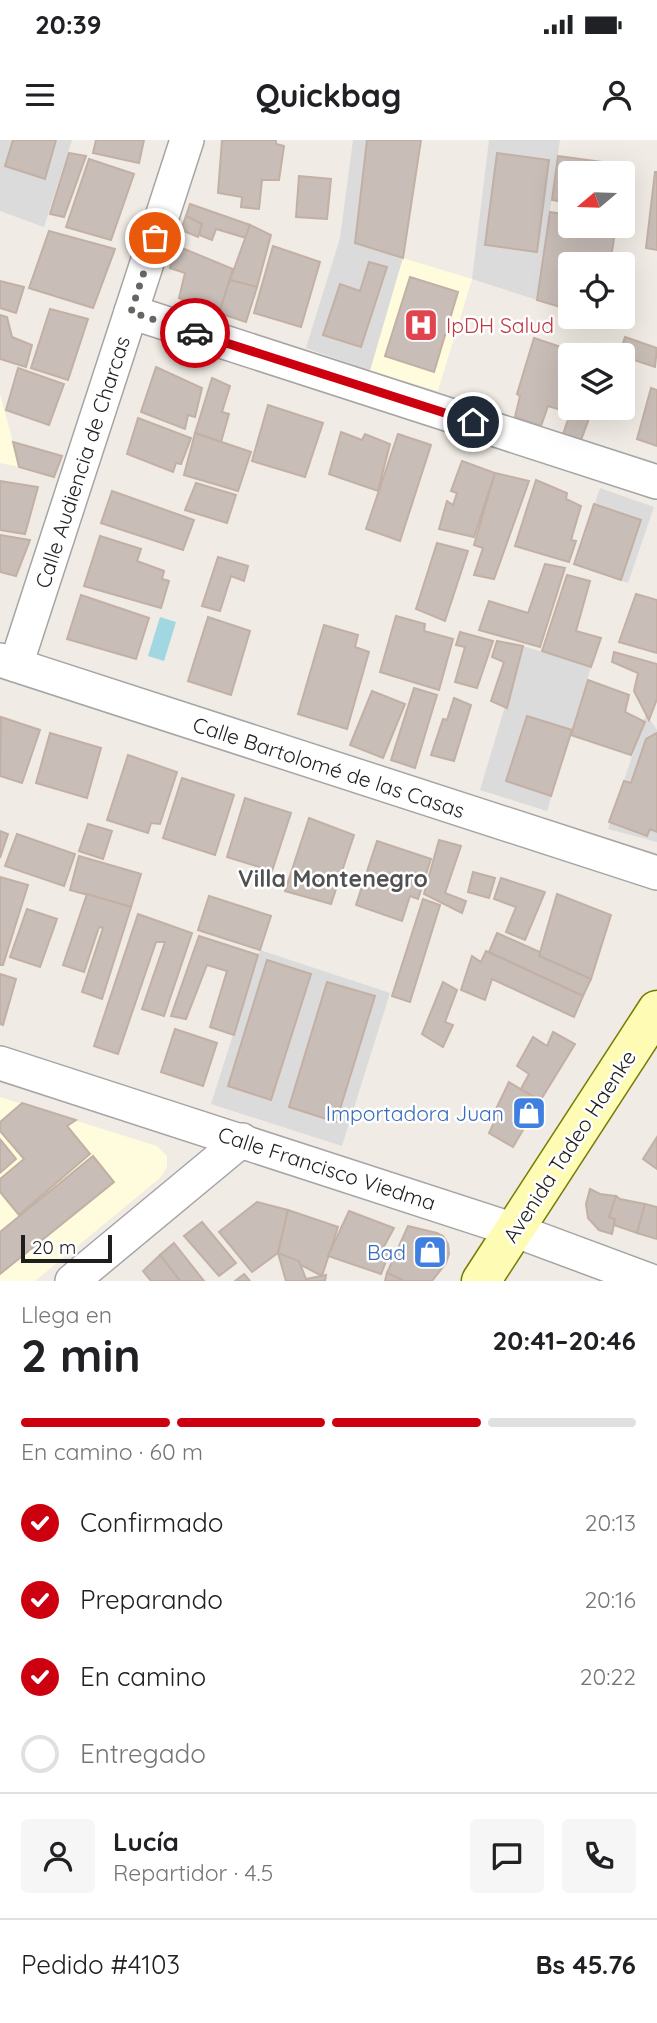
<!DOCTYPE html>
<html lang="es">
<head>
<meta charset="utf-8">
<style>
	body { margin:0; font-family:Quicksand,sans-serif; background:#f6f6f6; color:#202124; height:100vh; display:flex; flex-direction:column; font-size:26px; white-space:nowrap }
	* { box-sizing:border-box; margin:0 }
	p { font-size:23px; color:#757577 }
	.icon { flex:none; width:38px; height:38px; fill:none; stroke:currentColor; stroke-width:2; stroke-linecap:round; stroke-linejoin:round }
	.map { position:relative; height:1141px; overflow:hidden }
	.panel { display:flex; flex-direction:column; background:#fff; flex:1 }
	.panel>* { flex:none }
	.needle { width:46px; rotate:251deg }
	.buttons { position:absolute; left:558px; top:21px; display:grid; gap:14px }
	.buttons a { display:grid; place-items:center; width:77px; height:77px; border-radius:7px; background:#fff; box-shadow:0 7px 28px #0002; font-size:35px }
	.scale { position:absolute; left:21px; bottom:18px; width:91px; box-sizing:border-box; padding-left:7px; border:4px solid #1e1e1e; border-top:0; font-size:19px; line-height:24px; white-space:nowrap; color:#1e1e1e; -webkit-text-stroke:5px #fff; paint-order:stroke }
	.pin { position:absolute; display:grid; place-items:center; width:60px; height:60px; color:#fff; margin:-30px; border:4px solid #fff; border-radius:50%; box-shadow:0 2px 7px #0007 }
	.courier { position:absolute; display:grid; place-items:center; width:70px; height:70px; margin:-35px; border:5px solid #cd0010; border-radius:50%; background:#fff; color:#222; box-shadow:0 2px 9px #0007 }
	.summary em { font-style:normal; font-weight:700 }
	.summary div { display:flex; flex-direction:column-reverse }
	.summary { display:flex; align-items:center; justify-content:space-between; height:119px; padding:0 21px }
	h1 { font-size:46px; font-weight:700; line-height:52px }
	.bar { display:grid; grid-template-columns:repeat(4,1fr); gap:10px 7px; align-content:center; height:84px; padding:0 21px }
	.bar i { height:9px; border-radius:5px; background:#e0e0e0 }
	.bar .active { background:#cd0010 }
	.bar p { grid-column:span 4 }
	.line { display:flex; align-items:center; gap:18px; padding:0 21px; border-top:2px solid #e0e0e0 }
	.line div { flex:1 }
	.round { display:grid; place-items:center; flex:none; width:74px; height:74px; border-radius:7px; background:#f6f6f6 }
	ol { padding:0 21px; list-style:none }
	li { display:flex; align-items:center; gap:21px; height:77px }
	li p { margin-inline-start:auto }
	li .icon { padding:7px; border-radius:50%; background:#cd0010; color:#fff; stroke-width:4 }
	li:last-child { color:#757577 }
	li i { width:38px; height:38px; border:4px solid #e0e0e0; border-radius:50% }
	.status { display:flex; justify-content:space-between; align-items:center; height:49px; padding:0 35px; background:#fff; direction:ltr }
	.status svg { height:19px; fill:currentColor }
	header { display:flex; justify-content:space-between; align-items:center; height:91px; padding:0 21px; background:#fff; font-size:32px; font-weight:700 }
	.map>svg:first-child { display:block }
	.residential { fill:#dcdbdb }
	.education { fill:#fffcde }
	.water { fill:#a1d7e1 }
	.building { fill:#c8bdb7; stroke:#c3b0a5; stroke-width:2 }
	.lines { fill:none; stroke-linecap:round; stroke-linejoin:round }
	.street-casing { stroke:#a5a5a5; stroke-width:36 }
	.secondary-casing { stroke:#777b00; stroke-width:41 }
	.street { stroke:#fff; stroke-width:33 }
	.secondary { stroke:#fefcb4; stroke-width:38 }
	.done { stroke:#686663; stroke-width:7; stroke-dasharray:0 12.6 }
	.route { stroke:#cd0010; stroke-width:9 }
	.labels { text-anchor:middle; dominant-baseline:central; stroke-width:5; stroke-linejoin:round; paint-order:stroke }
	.health-label { font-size:21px; fill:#be3a42; stroke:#fff; text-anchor:start }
	.street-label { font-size:21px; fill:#1e1e1e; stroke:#fff }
	.shop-label { font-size:21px; fill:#366cbe; stroke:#fff; text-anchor:end }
	.neighbourhood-label { font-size:23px; font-weight:bold; fill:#515151; stroke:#fff }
</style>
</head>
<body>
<div class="status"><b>20:39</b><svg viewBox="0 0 49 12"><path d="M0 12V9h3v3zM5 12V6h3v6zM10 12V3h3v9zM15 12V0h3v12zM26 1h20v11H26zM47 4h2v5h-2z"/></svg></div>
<header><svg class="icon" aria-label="menu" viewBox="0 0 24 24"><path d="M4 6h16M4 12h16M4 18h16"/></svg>Quickbag<svg class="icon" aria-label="person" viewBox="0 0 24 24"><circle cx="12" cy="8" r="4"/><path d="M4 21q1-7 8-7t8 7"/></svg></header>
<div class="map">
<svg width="657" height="1141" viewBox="0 0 657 1141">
	<rect width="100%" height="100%" fill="#f0ebe4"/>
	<g class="residential">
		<polygon points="0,0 72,0 44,87 0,71"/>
		<polygon points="353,0 421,0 403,118 370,231 306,208 340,98"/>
		<polygon points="489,0 560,0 537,160 472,139"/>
		<polygon points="600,348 654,367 628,443 574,424"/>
		<polygon points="523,506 591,527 547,671 480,650"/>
		<polygon points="646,574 657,590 657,702 608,689"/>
		<polygon points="260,810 390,853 342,1006 211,964"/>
	</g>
	<g class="education">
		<polygon points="403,118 472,139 438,251 370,231"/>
		<polygon points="0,254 13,302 19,327 0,323"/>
		<polygon points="0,957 157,1006 167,1016 167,1027 160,1038 35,1141 0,1141"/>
	</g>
	<polygon class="water" points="160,477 176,482 164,521 148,516"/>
	<g class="building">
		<polygon points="13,0 56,0 45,39 5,26"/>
		<polygon points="96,0 144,0 139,23 93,13"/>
		<polygon points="222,0 276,0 276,4 284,6 279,40 262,40 259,69 241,67 242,57 218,53"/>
		<polygon points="367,0 421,0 403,118 355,103"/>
		<polygon points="69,13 86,16 64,77 50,74"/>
		<polygon points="497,13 549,20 537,112 485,105"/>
		<polygon points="558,16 625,25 623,38 623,33 570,33 570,63 552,60"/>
		<polygon points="89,19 134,34 111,100 66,87"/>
		<polygon points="655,32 657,32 657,110 646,108"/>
		<polygon points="299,36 331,39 327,79 296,77"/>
		<polygon points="190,64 250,85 246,98 216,89 212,100 199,95 202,84 186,76"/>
		<polygon points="550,72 570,75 570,86 616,86 610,124 570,124 570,170 537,160"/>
		<polygon points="186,76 202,84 198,97 181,90"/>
		<polygon points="250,85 271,95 257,147 230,140"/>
		<polygon points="49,91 115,109 93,168 29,148"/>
		<polygon points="177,106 233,129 219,173 179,158 185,133 170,128"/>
		<polygon points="273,106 320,122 301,187 254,173"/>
		<polygon points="369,122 387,127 361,207 323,195 340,144 360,151"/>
		<polygon points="410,137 458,152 434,232 385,216"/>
		<polygon points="230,140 257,147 246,182 219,173"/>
		<polygon points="0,141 24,147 16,173 0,168"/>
		<polygon points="50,169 88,179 68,240 31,228"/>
		<polygon points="0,175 7,177 12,197 32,205 26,227 0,219"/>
		<polygon points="625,197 657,208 655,227 619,215"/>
		<polygon points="534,198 579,213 578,215 570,215 570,240 561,270 548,266 541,286 515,277 520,256 517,254"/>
		<polygon points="156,227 202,248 195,277 188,275 185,289 141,272"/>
		<polygon points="18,228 64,244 49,285 6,270"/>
		<polygon points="212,238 230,246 222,272 229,274 221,302 195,293"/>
		<polygon points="651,248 657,250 657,306 637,299"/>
		<polygon points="268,265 323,283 305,337 252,321"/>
		<polygon points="572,268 593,268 581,300 563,294"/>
		<polygon points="138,278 191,298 181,324 176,323 173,332 127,314"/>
		<polygon points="341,292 362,300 365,294 390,304 378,351 329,334"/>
		<polygon points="195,293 251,312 238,351 184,335"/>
		<polygon points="398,294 431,305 400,401 366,389"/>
		<polygon points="13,302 62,316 54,337 19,327"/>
		<polygon points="462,321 495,333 474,397 439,389 447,361 453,365 457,353 451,351"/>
		<polygon points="495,333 529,341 494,439 474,435 483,408 474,405"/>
		<polygon points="536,340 567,353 566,359 581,366 571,400 576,401 569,422 515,406"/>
		<polygon points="0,341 38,347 25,394 0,390"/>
		<polygon points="196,343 236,355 227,383 185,370"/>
		<polygon points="112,351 194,380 183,410 101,383"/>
		<polygon points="594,364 641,380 621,440 574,424"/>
		<polygon points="0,395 30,400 16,436 0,432"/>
		<polygon points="100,396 141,409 137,421 164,431 162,439 169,441 161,468 84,446"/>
		<polygon points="437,403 468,411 445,481 416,469"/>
		<polygon points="218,417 248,426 244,441 231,436 220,471 202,466"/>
		<polygon points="545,424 565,428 540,507 479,490 489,461 528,473"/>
		<polygon points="567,435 590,441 576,491 601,498 591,527 542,511"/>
		<polygon points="636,454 657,460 657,513 619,502"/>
		<polygon points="81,455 149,478 136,519 67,499"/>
		<polygon points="396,476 425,484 424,491 453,499 439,550 380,532"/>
		<polygon points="208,477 250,491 231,555 188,541"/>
		<polygon points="324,485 358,495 355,507 369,512 347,589 298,574"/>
		<polygon points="460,492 493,501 477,548 455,542 465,507 456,505"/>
		<polygon points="497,501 523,506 507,568 491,561 504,522 492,517"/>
		<polygon points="614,512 657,524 657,559 649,580 634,551 638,533 612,522"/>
		<polygon points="588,540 629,555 625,572 645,582 631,615 571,595"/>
		<polygon points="414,548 437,555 415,628 391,620"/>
		<polygon points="372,551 405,564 383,618 350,605"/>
		<polygon points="454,558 471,565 454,621 431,615 443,579 447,580"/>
		<polygon points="527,576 572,590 551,656 506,641"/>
		<polygon points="1,577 40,590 22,643 0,636"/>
		<polygon points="50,593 101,608 87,658 36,643"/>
		<polygon points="657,593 657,692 650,689 647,696 609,682 624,641 631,643 646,599"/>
		<polygon points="128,615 177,632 160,684 151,683 148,693 107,680"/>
		<polygon points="182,638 234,655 215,715 163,698"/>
		<polygon points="245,658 291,673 272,731 227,717"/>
		<polygon points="309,678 354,695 331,764 285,751"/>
		<polygon points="88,684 112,691 103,719 79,711"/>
		<polygon points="0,691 8,694 0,718"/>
		<polygon points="17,694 75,714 64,746 5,726"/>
		<polygon points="439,700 461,706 445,753 466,761 462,773 424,754"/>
		<polygon points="377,701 431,719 418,759 410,756 402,781 356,765"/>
		<polygon points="79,716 141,734 131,767 70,750"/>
		<polygon points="473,732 495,738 489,758 468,752"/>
		<polygon points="0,737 28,745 3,825 0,825"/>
		<polygon points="501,738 545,752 525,800 506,792 516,767 494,759"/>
		<polygon points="87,754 131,767 102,859 82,852 103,788 99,787 84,832 63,825"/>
		<polygon points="557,754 611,775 591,839 539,816"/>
		<polygon points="209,756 271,776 260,810 198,790"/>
		<polygon points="423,759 440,765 410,862 392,856"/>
		<polygon points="27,769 57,779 40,827 10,817"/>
		<polygon points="138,774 192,793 164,876 142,869 165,802 156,802 118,914 94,906"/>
		<polygon points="497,793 540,812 539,816 591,839 583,856 489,812"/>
		<polygon points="199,796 258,815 234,895 210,887 227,831 207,825 186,879 171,876"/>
		<polygon points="486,811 583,856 574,877 492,839 485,860 461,850 472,816 481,822"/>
		<polygon points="267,820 311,834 271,960 228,946"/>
		<polygon points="0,834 16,839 3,885 0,884"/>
		<polygon points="327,842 375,856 336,982 289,967"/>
		<polygon points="443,842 457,850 445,882 453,885 443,907 422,894"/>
		<polygon points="175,889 217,903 203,946 161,932"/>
		<polygon points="553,892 575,904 540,961 521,949 529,934 517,926 533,897 547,906"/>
		<polygon points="509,942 540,961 513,1007 489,993 499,972 495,971"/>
		<polygon points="22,963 76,980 67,986 90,1014 19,1075 0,1052 0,1039 24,1019 0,991 0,982"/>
		<polygon points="657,997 657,1029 643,1019"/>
		<polygon points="0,999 16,1019 0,1033"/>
		<polygon points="93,1016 114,1042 0,1134 0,1092"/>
		<polygon points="590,1049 600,1054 616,1056 609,1077 615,1079 612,1094 599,1090 588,1078 586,1064"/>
		<polygon points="616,1056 620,1059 645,1064 637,1093 614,1085 615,1079 609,1077"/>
		<polygon points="257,1062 288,1070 278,1113 252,1132 219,1092"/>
		<polygon points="645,1064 657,1067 657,1099 637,1093"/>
		<polygon points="288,1070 338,1087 322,1136 278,1113"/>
		<polygon points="349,1071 394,1088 381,1112 389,1114 381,1134 328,1116"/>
		<polygon points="202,1082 236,1123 219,1136 184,1096"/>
		<polygon points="408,1086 437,1093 443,1096 448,1104 449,1114 446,1123 432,1141 404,1141 387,1133"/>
		<polygon points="174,1103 204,1141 180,1141 160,1115"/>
		<polygon points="278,1113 299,1121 306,1139 326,1135 325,1141 286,1141"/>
		<polygon points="160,1115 180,1141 151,1141 143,1131"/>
		<polygon points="387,1133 404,1141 385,1141"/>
		<polygon points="244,1134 250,1141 235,1141"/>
	</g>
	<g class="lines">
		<g class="street-casing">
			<g id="street">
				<polyline points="131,172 657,342"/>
				<polyline points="0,520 657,733"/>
				<polyline points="16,525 187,0"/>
				<polyline points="0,923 514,1090 651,1141"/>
				<polyline points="72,1141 242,1000"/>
			</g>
		</g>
		<g class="secondary-casing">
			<polyline id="secondary" points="481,1141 657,870"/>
		</g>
		<use href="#street" class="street"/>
		<use href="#secondary" class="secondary"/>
	</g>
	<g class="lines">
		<polyline class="done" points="155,98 131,172 195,193"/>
		<polyline class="route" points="195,193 473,282"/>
	</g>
	<defs>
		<g id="hospital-square" transform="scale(1.75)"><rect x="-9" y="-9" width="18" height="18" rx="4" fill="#e0444e" stroke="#fff"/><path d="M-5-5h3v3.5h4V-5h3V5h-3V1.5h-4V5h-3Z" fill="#fff"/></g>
		<g id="shop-square" transform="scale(1.75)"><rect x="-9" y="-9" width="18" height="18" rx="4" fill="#3f7fe0" stroke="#fff"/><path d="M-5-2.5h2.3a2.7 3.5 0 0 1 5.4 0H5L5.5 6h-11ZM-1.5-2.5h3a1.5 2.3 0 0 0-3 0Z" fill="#fff"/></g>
	</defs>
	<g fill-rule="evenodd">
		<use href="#hospital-square" x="421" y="185"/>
		<use href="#shop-square" x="529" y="973"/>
		<use href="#shop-square" x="430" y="1112"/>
	</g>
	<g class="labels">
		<g class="health-label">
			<text x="446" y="185">IpDH Salud</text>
		</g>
		<g class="street-label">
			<text transform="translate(82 322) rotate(-72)">Calle Audiencia de Charcas</text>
			<text transform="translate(329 627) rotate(18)">Calle Bartolomé de las Casas</text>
			<text transform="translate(569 1006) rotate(-57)">Avenida Tadeo Haenke</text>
			<text transform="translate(327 1028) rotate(18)">Calle Francisco Viedma</text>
		</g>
		<g class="shop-label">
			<text x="504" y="973">Importadora Juan</text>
			<text x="406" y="1112">Bad</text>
		</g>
		<g class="neighbourhood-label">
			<text x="333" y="738">Villa Montenegro</text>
		</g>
	</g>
</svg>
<div class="buttons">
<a><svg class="needle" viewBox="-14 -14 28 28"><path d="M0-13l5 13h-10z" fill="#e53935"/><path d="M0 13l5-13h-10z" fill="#757577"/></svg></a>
<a><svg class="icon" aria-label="locate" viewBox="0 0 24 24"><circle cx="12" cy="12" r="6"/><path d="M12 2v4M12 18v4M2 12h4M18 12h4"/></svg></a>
<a><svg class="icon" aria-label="layers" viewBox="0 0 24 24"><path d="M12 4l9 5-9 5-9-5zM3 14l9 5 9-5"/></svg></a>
</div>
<div class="scale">20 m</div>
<div class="pin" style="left:155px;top:98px;background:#ea580c"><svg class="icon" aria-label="bag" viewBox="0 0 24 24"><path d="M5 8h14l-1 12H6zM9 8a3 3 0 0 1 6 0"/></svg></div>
<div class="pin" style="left:473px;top:282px;background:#1f2937"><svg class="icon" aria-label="home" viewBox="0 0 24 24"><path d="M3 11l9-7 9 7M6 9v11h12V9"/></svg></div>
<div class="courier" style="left:195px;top:193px"><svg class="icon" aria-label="car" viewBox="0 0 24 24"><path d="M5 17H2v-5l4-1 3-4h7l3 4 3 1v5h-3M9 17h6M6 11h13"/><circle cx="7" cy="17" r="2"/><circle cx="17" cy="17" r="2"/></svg></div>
</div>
<section class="panel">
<div class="summary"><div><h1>2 min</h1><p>Llega en</p></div><em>20:41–20:46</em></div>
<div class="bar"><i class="active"></i><i class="active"></i><i class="active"></i><i></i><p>En camino · 60 m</p></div>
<ol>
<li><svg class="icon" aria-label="check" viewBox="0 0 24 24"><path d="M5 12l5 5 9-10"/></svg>Confirmado<p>20:13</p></li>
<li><svg class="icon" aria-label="check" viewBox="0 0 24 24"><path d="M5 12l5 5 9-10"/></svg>Preparando<p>20:16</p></li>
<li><svg class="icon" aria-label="check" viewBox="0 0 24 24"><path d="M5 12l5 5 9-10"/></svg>En camino<p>20:22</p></li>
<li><i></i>Entregado</li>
</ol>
<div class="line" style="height:126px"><a class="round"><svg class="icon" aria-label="person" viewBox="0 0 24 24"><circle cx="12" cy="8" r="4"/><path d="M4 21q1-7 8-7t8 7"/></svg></a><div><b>Lucía</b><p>Repartidor · 4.5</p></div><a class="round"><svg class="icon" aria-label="chat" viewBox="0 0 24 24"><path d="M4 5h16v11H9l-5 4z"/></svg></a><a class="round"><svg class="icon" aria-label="phone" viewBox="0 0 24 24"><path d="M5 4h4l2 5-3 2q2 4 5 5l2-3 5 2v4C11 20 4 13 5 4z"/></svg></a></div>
<div class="line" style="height:91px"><div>Pedido #4103</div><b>Bs 45.76</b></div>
</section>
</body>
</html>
